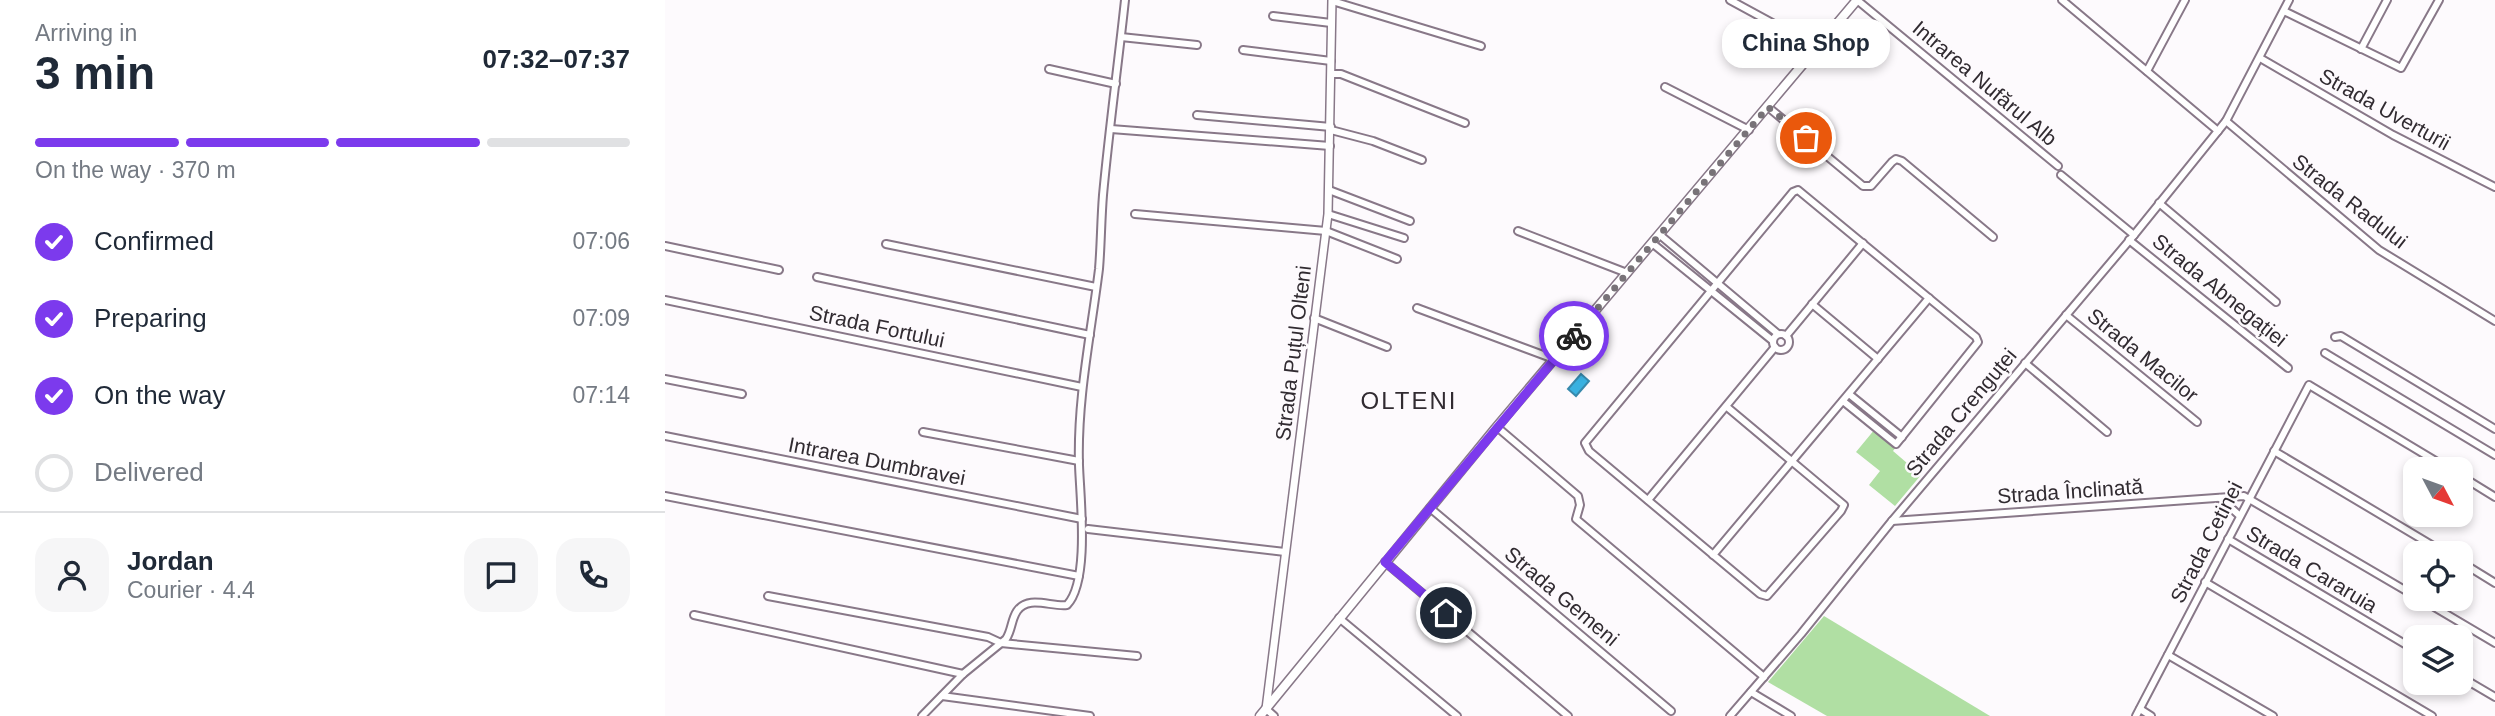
<!DOCTYPE html>
<html lang="en">
<head>
<meta charset="utf-8">
<style>
	body { margin:0; font-family:Arial,sans-serif; background:#f6f6f7; color:#1f2937; height:100vh; display:flex; flex-direction:column; font-size:26px; white-space:nowrap }
	* { box-sizing:border-box; margin:0 }
	p { font-size:23px; color:#747a83 }
	.icon { flex:none; width:38px; height:38px; fill:none; stroke:currentColor; stroke-width:2; stroke-linecap:round; stroke-linejoin:round }
	.map { position:relative; flex:1; overflow:hidden }
	.sheet { display:flex; flex-direction:column; background:#fff; width:665px }
	.sheet>* { flex:none }
	.needle { width:46px; rotate:131deg }
	.tools { position:absolute; left:1738px; top:457px; display:grid; gap:14px }
	.tools a { display:grid; place-items:center; width:70px; height:70px; border-radius:14px; background:#fff; box-shadow:0 4px 10px #0003; font-size:35px }
	.pin { position:absolute; display:grid; place-items:center; width:60px; height:60px; color:#fff; margin:-30px; border:4px solid #fff; border-radius:50%; box-shadow:0 2px 7px #0007 }
	.courier { position:absolute; display:grid; place-items:center; width:70px; height:70px; margin:-35px; border:5px solid #7c3aed; border-radius:50%; background:#fff; color:#222; box-shadow:0 2px 9px #0007 }
	.bubble { position:absolute; height:49px; border-radius:21px; background:#fff; box-shadow:0 4px 10px #0003; font-size:23px; font-weight:600; line-height:49px; text-align:center }
	.summary em { font-style:normal; font-weight:600 }
	.summary div { display:flex; flex-direction:column-reverse }
	.summary { display:flex; align-items:center; justify-content:space-between; height:119px; padding:0 35px }
	h1 { font-size:46px; font-weight:600; line-height:52px }
	.bar { display:grid; grid-template-columns:repeat(4,1fr); gap:10px 7px; align-content:center; height:84px; padding:0 35px }
	.bar i { height:9px; border-radius:5px; background:#e0e1e3 }
	.bar .active { background:#7c3aed }
	.bar p { grid-column:span 4 }
	.line { display:flex; align-items:center; gap:18px; padding:0 35px; border-top:2px solid #e0e1e3 }
	.line div { flex:1 }
	.round { display:grid; place-items:center; flex:none; width:74px; height:74px; border-radius:21px; background:#f6f6f7 }
	ol { padding:0 35px; list-style:none }
	li { display:flex; align-items:center; gap:21px; height:77px }
	li p { margin-inline-start:auto }
	li .icon { padding:7px; border-radius:50%; background:#7c3aed; color:#fff; stroke-width:4 }
	li:last-child { color:#747a83 }
	li i { width:38px; height:38px; border:4px solid #e0e1e3; border-radius:50% }
	main { display:flex; flex:1; min-height:0 }
	.map>svg:first-child { display:block }
	.green { fill:#b0dfa3 }
	.water { fill:#39b1e0; stroke:#3789ac; stroke-width:2 }
	.lines { fill:none; stroke-linecap:round; stroke-linejoin:round }
	.minor-casing { stroke:#887888; stroke-width:10 }
	.tertiary-casing { stroke:#887888; stroke-width:10 }
	.secondary-casing { stroke:#887888; stroke-width:11 }
	.minor { stroke:#fff; stroke-width:6 }
	.tertiary { stroke:#fff; stroke-width:7 }
	.secondary { stroke:#fff; stroke-width:8 }
	.done { stroke:#787378; stroke-width:7; stroke-dasharray:0 12.6 }
	.route { stroke:#7c3aed; stroke-width:9 }
	.labels { text-anchor:middle; dominant-baseline:central; stroke-width:5; stroke-linejoin:round; paint-order:stroke }
	.street-label { font-size:21px; fill:#312b31; stroke:#fdfafd }
	.quarter-label { font-size:24px; letter-spacing:2px; fill:#312b31; stroke:#fdfafd }
</style>
</head>
<body>
<main>
<section class="sheet">
<div class="summary"><div><h1>3 min</h1><p>Arriving in</p></div><em>07:32–07:37</em></div>
<div class="bar"><i class="active"></i><i class="active"></i><i class="active"></i><i></i><p>On the way · 370 m</p></div>
<ol>
<li><svg class="icon" aria-label="check" viewBox="0 0 24 24"><path d="M5 12l5 5 9-10"/></svg>Confirmed<p>07:06</p></li>
<li><svg class="icon" aria-label="check" viewBox="0 0 24 24"><path d="M5 12l5 5 9-10"/></svg>Preparing<p>07:09</p></li>
<li><svg class="icon" aria-label="check" viewBox="0 0 24 24"><path d="M5 12l5 5 9-10"/></svg>On the way<p>07:14</p></li>
<li><i></i>Delivered</li>
</ol>
<div class="line" style="height:126px"><a class="round"><svg class="icon" aria-label="person" viewBox="0 0 24 24"><circle cx="12" cy="8" r="4"/><path d="M4 21q1-7 8-7t8 7"/></svg></a><div><b>Jordan</b><p>Courier · 4.4</p></div><a class="round"><svg class="icon" aria-label="chat" viewBox="0 0 24 24"><path d="M4 5h16v11H9l-5 4z"/></svg></a><a class="round"><svg class="icon" aria-label="phone" viewBox="0 0 24 24"><path d="M5 4h4l2 5-3 2q2 4 5 5l2-3 5 2v4C11 20 4 13 5 4z"/></svg></a></div>
</section>
<div class="map">
<svg width="1830" height="716" viewBox="0 0 1830 716">
	<rect width="100%" height="100%" fill="#fdfafd"/>
	<g class="green">
		<polygon points="1210,429 1231,447 1228,451 1256,475 1230,506 1204,485 1215,471 1191,452"/>
		<polygon points="1159,616 1325,716 1162,716 1103,682"/>
	</g>
	<polygon class="water" points="916,374 924,381 911,396 903,389"/>
	<g class="lines">
		<g class="minor-casing">
			<g id="minor">
				<polyline points="1065,0 1153,48"/>
				<polyline points="1192,0 1393,166"/>
				<polyline points="1397,0 1553,131"/>
				<polyline points="667,1 816,46"/>
				<polyline points="1619,11 1736,68 1774,0"/>
				<polyline points="608,16 666,23"/>
				<polyline points="456,37 532,45"/>
				<polyline points="1696,49 1722,0"/>
				<polyline points="578,50 666,61"/>
				<polyline points="1595,58 1728,135 1830,187"/>
				<polyline points="384,69 451,84"/>
				<polyline points="1482,71 1520,0"/>
				<polyline points="666,74 676,74 800,123"/>
				<polyline points="1000,87 1084,130"/>
				<polyline points="1103,107 1198,186 1206,186 1227,162 1231,159 1237,161 1328,237"/>
				<polyline points="532,115 666,127"/>
				<polyline points="1561,121 1714,250 1830,321"/>
				<polyline points="446,129 665,146"/>
				<polyline points="666,130 708,141 757,160"/>
				<polyline points="1396,175 1469,235"/>
				<polyline points="664,190 745,221"/>
				<polyline points="1494,203 1611,302"/>
				<polyline points="470,214 661,231 732,259"/>
				<polyline points="663,214 739,238"/>
				<polyline points="853,231 962,273"/>
				<polyline points="995,235 1113,334"/>
				<polyline points="1464,240 1623,368"/>
				<polyline points="987,243 1108,341"/>
				<polyline points="221,244 431,287"/>
				<polyline points="0,246 114,270"/>
				<polyline points="152,277 425,335"/>
				<polyline points="0,300 417,387"/>
				<polyline points="1147,304 1213,359"/>
				<polyline points="752,308 889,359"/>
				<polyline points="1401,315 1532,422"/>
				<polyline points="649,318 722,347"/>
				<circle cx="1116" cy="342" r="8"/>
				<polyline points="1121,336 1198,243"/>
				<polyline points="1670,337 1676,336 1830,429"/>
				<polyline points="1660,353 1830,455"/>
				<polyline points="1360,363 1442,432"/>
				<polyline points="0,379 77,394"/>
				<polyline points="1184,394 1237,437"/>
				<polyline points="1062,407 1179,505 1176,511 1102,596 1095,594 924,451 920,443 1128,192 1133,190 1311,337 1313,342 1231,444 1178,401"/>
				<polyline points="832,427 913,496 915,505 911,519 1099,677"/>
				<polyline points="258,432 414,461"/>
				<polyline points="0,436 417,519"/>
				<polyline points="1609,451 1780,553"/>
				<polyline points="1796,476 1830,497"/>
				<polyline points="0,496 414,576"/>
				<polyline points="1555,498 1575,516"/>
				<polyline points="983,500 1110,347"/>
				<polyline points="765,508 1006,711"/>
				<polyline points="1227,521 1579,496 1750,596"/>
				<polyline points="423,529 620,552"/>
				<polyline points="1563,539 1750,650"/>
				<polyline points="1048,555 1264,298"/>
				<polyline points="720,562 903,716"/>
				<polyline points="1796,562 1830,583"/>
				<polyline points="1540,582 1767,716"/>
				<polyline points="103,596 323,637 336,643 472,656"/>
				<polyline points="1754,598 1830,643"/>
				<polyline points="29,615 298,674"/>
				<polyline points="674,618 792,716"/>
				<polyline points="1503,655 1608,716"/>
				<polyline points="1796,677 1830,697"/>
				<polyline points="1086,692 1126,716"/>
				<polyline points="277,696 425,716"/>
				<polyline points="601,709 609,716"/>
				<polyline points="1475,709 1486,716"/>
				<path d="M257 716 298 674 341 639C347 630 346 620 352 611 363 595 386 607 402 605 425 581 415 497 414 465 412 399 426 334 434 269 436 245 436 220 438 195 444 130 453 65 460 0"/>
				<polyline points="1065,716 1136,634 1227,521 1469,235 1561,121 1624,0"/>
				<polyline points="1471,716 1644,385 1784,469"/>
			</g>
		</g>
		<g class="tertiary-casing">
			<polyline id="tertiary" points="601,709 663,214 667,0"/>
		</g>
		<g class="secondary-casing">
			<polyline id="secondary" points="595,716 830,429 1192,0"/>
		</g>
		<use href="#minor" class="minor"/>
		<use href="#tertiary" class="tertiary"/>
		<use href="#secondary" class="secondary"/>
	</g>
	<g class="lines">
		<polyline class="done" points="909,336 1103,107 1141,138"/>
		<polyline class="route" points="781,613 720,562 909,336"/>
	</g>
	<g class="labels">
		<g class="street-label">
			<text transform="translate(1320 83) rotate(40)">Intrarea Nufărul Alb</text>
			<text transform="translate(1720 109) rotate(29)">Strada Uverturii</text>
			<text transform="translate(1685 201) rotate(38)">Strada Radului</text>
			<text transform="translate(1555 290) rotate(39)">Strada Abnegației</text>
			<text transform="translate(212 326) rotate(12)">Strada Fortului</text>
			<text transform="translate(628 353) rotate(-83)">Strada Puțul Olteni</text>
			<text transform="translate(1478 355) rotate(39)">Strada Macilor</text>
			<text transform="translate(1296 412) rotate(-50)">Strada Crenguței</text>
			<text transform="translate(212 461) rotate(11)">Intrarea Dumbravei</text>
			<text transform="translate(1405 491) rotate(-4)">Strada Înclinată</text>
			<text transform="translate(1541 542) rotate(-63)">Strada Cetinei</text>
			<text transform="translate(1647 569) rotate(31)">Strada Cararuia</text>
			<text transform="translate(897 596) rotate(40)">Strada Gemeni</text>
		</g>
		<g class="quarter-label">
			<text x="744" y="400">OLTENI</text>
		</g>
	</g>
</svg>
<div class="tools">
<a><svg class="needle" viewBox="-14 -14 28 28"><path d="M0-13l5 13h-10z" fill="#e53935"/><path d="M0 13l5-13h-10z" fill="#747a83"/></svg></a>
<a><svg class="icon" aria-label="locate" viewBox="0 0 24 24"><circle cx="12" cy="12" r="6"/><path d="M12 2v4M12 18v4M2 12h4M18 12h4"/></svg></a>
<a><svg class="icon" aria-label="layers" viewBox="0 0 24 24"><path d="M12 4l9 5-9 5-9-5zM3 14l9 5 9-5"/></svg></a>
</div>
<div class="pin" style="left:1141px;top:138px;background:#ea580c"><svg class="icon" aria-label="bag" viewBox="0 0 24 24"><path d="M5 8h14l-1 12H6zM9 8a3 3 0 0 1 6 0"/></svg></div>
<div class="pin" style="left:781px;top:613px;background:#1f2937"><svg class="icon" aria-label="home" viewBox="0 0 24 24"><path d="M3 11l9-7 9 7M6 9v11h12V9"/></svg></div>
<div class="courier" style="left:909px;top:336px"><svg class="icon" aria-label="bike" viewBox="0 0 24 24"><circle cx="6" cy="16" r="4"/><circle cx="18" cy="16" r="4"/><path d="M6 16l4-8h5l3 8M10 8l3 8H6M13 5h3"/></svg></div>
<div class="bubble" style="left:1057px;top:19px;width:168px">China Shop</div>
</div>
</main>
</body>
</html>
